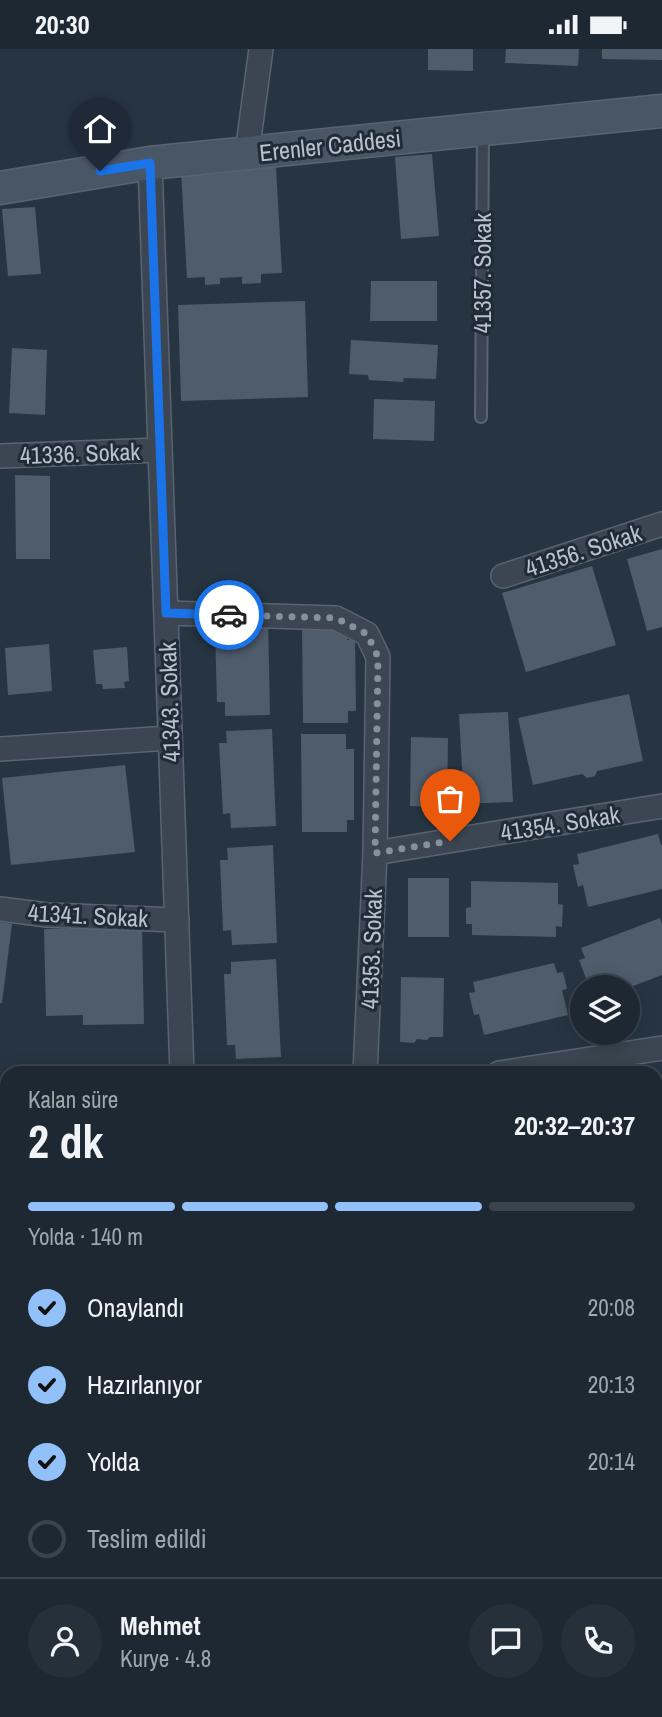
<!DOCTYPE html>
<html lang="tr">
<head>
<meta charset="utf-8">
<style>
	body { margin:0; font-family:"Archivo Narrow",sans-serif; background:#25303a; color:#f1f3f6; height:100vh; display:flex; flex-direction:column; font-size:26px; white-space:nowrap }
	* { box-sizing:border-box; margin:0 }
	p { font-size:23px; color:#a0a6ac }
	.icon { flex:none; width:38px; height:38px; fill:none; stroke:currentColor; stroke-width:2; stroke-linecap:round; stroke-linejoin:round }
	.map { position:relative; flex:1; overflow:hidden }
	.side { position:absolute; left:0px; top:1017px; width:663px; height:653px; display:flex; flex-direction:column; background:#1d2832; border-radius:21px 21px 0 0; box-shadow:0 4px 18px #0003,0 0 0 2px #3b444d }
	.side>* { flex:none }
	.fabs { position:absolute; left:570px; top:926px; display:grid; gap:14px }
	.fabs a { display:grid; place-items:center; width:70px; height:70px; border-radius:50%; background:#1d2832; box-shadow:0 4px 18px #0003,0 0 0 2px #3b444d; font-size:35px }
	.pin { position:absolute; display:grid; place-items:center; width:60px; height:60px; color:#fff; margin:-72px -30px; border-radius:50% 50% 50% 0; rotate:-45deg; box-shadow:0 0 7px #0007 }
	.pin .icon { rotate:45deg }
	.courier { position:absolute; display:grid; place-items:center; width:70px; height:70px; margin:-35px; border:5px solid #1a73e8; border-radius:50%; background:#fff; color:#222; box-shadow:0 2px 9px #0007 }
	.overview em { font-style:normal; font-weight:700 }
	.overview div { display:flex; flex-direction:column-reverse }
	.overview { display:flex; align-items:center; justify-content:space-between; height:119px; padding:0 28px }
	h1 { font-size:46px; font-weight:700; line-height:52px }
	.bar { display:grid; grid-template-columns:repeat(4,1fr); gap:10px 7px; align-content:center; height:84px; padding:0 28px }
	.bar i { height:9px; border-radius:5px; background:#3b444d }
	.bar .on { background:#92c0f8 }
	.bar p { grid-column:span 4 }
	.line { display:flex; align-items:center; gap:18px; padding:0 28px; border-top:2px solid #3b444d }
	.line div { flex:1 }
	.round { display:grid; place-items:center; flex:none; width:74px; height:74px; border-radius:37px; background:#25303a }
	ol { padding:0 28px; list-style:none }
	li { display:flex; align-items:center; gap:21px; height:77px }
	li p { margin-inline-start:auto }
	li .icon { padding:7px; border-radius:50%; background:#92c0f8; color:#111; stroke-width:4 }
	li:last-child { color:#a0a6ac }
	li i { width:38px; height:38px; border:4px solid #3b444d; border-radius:50% }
	.status { display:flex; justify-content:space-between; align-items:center; height:49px; padding:0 35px; background:#1d2832; direction:ltr }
	.status svg { height:19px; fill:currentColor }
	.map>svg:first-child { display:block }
	.green { fill:#294244 }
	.building { fill:#4e5c6c }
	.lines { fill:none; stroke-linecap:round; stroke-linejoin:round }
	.lane-casing { stroke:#5a6470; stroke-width:14 }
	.street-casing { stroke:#5a6470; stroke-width:26 }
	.secondary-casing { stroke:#5a6470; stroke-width:35 }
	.primary-casing { stroke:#48525f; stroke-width:38 }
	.lane { stroke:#3b4652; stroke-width:10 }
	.street { stroke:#3b4652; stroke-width:23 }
	.secondary { stroke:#495665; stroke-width:32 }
	.primary { stroke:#5a6672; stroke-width:35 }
	.done { stroke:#86909c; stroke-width:7; stroke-dasharray:0 12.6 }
	.route { stroke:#1a73e8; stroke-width:9 }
	.labels { text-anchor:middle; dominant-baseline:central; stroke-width:6; stroke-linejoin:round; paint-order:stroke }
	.street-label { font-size:24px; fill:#b9c1cc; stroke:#202b38 }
</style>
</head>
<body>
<div class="status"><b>20:30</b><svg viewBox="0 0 49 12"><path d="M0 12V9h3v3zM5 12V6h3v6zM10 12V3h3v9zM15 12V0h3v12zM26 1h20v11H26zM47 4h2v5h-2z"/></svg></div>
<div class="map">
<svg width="662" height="1668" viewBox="0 0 662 1668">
	<rect width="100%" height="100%" fill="#273543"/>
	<polygon class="green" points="0,1348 7,1351 7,1662 656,1662 656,1559 662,1560 662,1668 0,1668"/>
	<g class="building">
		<polygon points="428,0 473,0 473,22 428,21"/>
		<polygon points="506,0 579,0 578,17 505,14"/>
		<polygon points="602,0 662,0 662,11 602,10"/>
		<polygon points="432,105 439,187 401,190 395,108"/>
		<polygon points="276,118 282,224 261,225 261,234 242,235 242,228 220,229 220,235 205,236 205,228 187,229 181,123"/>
		<polygon points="35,158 41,225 8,227 2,160"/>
		<polygon points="371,232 437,232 437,272 370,272"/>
		<polygon points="305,252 308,348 181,352 178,256"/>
		<polygon points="351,291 438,296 436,330 404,329 403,333 369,331 368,326 349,325"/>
		<polygon points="12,299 47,301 45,366 9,364"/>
		<polygon points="374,350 435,352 434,392 373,390"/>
		<polygon points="15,426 50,427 50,510 16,510"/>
		<polygon points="662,500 662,578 647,582 627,510"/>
		<polygon points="592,517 616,596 526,623 502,544"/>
		<polygon points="268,569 270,666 225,667 225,653 217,653 215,582 223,582 223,570"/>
		<polygon points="302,576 347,576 347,591 355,591 356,662 348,662 348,674 303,674"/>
		<polygon points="49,595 52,642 8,646 5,599"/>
		<polygon points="127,598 129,632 124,633 125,639 103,640 102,635 96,635 93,601"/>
		<polygon points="629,645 643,712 597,722 595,727 587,729 582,725 533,736 518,669"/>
		<polygon points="508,663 513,753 464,755 459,665"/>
		<polygon points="272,680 276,777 231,779 230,764 223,765 219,694 227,694 226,682"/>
		<polygon points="301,685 346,685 346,700 354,700 354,771 347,771 347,783 302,783"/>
		<polygon points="411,688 448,689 447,758 410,757"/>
		<polygon points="125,716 135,803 11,816 2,729"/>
		<polygon points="658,785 661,796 662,796 662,840 588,858 583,836 578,838 573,816 579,815 577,805"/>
		<polygon points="273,796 277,894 232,896 231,881 223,882 220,811 228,811 227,799"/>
		<rect x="408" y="829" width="41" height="59"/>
		<polygon points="471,832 558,834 558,855 563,856 562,878 556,877 556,888 472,886 472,875 466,875 466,859 471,858"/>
		<polygon points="660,869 662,875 662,926 628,939 628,938 595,938 591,930 587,932 579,911 585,909 581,899"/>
		<polygon points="0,873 12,875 2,954 0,954"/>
		<polygon points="142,878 144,975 83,976 83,966 46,967 44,880"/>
		<polygon points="276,910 281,1008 236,1010 235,996 227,996 224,925 231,925 231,913"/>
		<polygon points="554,914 557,924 563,923 567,940 562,941 568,966 484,986 479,965 474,966 469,944 475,943 473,933"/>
		<polygon points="401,928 444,929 443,988 430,988 427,991 417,990 414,994 400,993"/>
		<polygon points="656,1280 662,1282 662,1333 656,1331"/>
	</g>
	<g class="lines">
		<g class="lane-casing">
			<polyline id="lane" points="481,368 483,84"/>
		</g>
		<g class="street-casing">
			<g id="street">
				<polyline points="247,104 261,0"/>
				<polyline points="150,114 182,1024"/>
				<polyline points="0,407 160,401"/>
				<polyline points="503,527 662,475"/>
				<polyline points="166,564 336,569 367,585 378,608 375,804 365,1024"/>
				<polyline points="0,700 170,689"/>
				<polyline points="375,804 662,757"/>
				<polyline points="0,860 47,866 177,871"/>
				<polyline points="499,1024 662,999"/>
				<polyline points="0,1650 7,1649"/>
			</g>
		</g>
		<g class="secondary-casing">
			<g id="secondary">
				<polyline points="0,139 150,114 662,62"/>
				<polyline points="656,1199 662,1191"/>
				<polyline points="656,1248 662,1240"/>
			</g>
		</g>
		<g class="primary-casing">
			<g id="primary">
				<polyline points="0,1197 7,1200"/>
				<polyline points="0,1284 7,1287"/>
				<polyline points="656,1444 662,1446"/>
				<polyline points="656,1519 662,1521"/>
			</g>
		</g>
		<use href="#lane" class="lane"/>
		<use href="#street" class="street"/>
		<use href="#secondary" class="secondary"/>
		<use href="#primary" class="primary"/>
	</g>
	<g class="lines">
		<polyline class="done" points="229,566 336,569 367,585 378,608 375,804 450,792"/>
		<polyline class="route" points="100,122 150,114 166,564 229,566"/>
	</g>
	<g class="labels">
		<g class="street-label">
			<text transform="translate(330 96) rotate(-6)">Erenler Caddesi</text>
			<text transform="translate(482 224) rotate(-90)">41357. Sokak</text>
			<text transform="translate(80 404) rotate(-2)">41336. Sokak</text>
			<text transform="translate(583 501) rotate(-18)">41356. Sokak</text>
			<text transform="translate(169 653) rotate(-92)">41343. Sokak</text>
			<text transform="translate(560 774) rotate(-9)">41354. Sokak</text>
			<text transform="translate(88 866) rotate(3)">41341. Sokak</text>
			<text transform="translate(371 900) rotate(-88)">41353. Sokak</text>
		</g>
	</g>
</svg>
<div class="fabs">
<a><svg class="icon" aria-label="layers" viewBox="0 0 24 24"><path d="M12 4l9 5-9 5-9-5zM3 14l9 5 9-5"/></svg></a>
</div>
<div class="pin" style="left:450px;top:792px;background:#ea580c"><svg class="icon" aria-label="bag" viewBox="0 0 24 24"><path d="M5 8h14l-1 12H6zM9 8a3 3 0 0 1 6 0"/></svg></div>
<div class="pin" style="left:100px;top:122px;background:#1f2937"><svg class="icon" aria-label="home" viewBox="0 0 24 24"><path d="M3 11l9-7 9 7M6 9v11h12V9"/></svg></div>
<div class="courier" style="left:229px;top:566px"><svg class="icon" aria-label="car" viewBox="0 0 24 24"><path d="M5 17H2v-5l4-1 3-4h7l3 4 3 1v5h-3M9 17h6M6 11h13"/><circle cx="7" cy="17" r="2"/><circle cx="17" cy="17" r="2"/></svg></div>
<section class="side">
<div class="overview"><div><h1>2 dk</h1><p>Kalan süre</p></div><em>20:32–20:37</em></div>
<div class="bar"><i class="on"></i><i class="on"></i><i class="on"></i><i></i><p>Yolda · 140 m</p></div>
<ol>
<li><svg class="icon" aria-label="check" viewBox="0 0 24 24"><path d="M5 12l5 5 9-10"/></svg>Onaylandı<p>20:08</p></li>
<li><svg class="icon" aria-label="check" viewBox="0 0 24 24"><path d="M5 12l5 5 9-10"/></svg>Hazırlanıyor<p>20:13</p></li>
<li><svg class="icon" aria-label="check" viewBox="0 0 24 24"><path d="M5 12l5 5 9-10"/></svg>Yolda<p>20:14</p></li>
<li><i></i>Teslim edildi</li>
</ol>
<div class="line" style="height:126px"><a class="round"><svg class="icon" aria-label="person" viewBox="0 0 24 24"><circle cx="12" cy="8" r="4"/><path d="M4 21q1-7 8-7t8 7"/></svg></a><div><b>Mehmet</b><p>Kurye · 4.8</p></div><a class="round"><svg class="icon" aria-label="chat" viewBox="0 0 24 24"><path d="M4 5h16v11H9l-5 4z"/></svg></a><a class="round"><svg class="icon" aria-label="phone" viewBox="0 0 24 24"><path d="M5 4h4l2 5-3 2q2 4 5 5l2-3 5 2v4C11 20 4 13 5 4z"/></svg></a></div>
</section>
</div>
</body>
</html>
